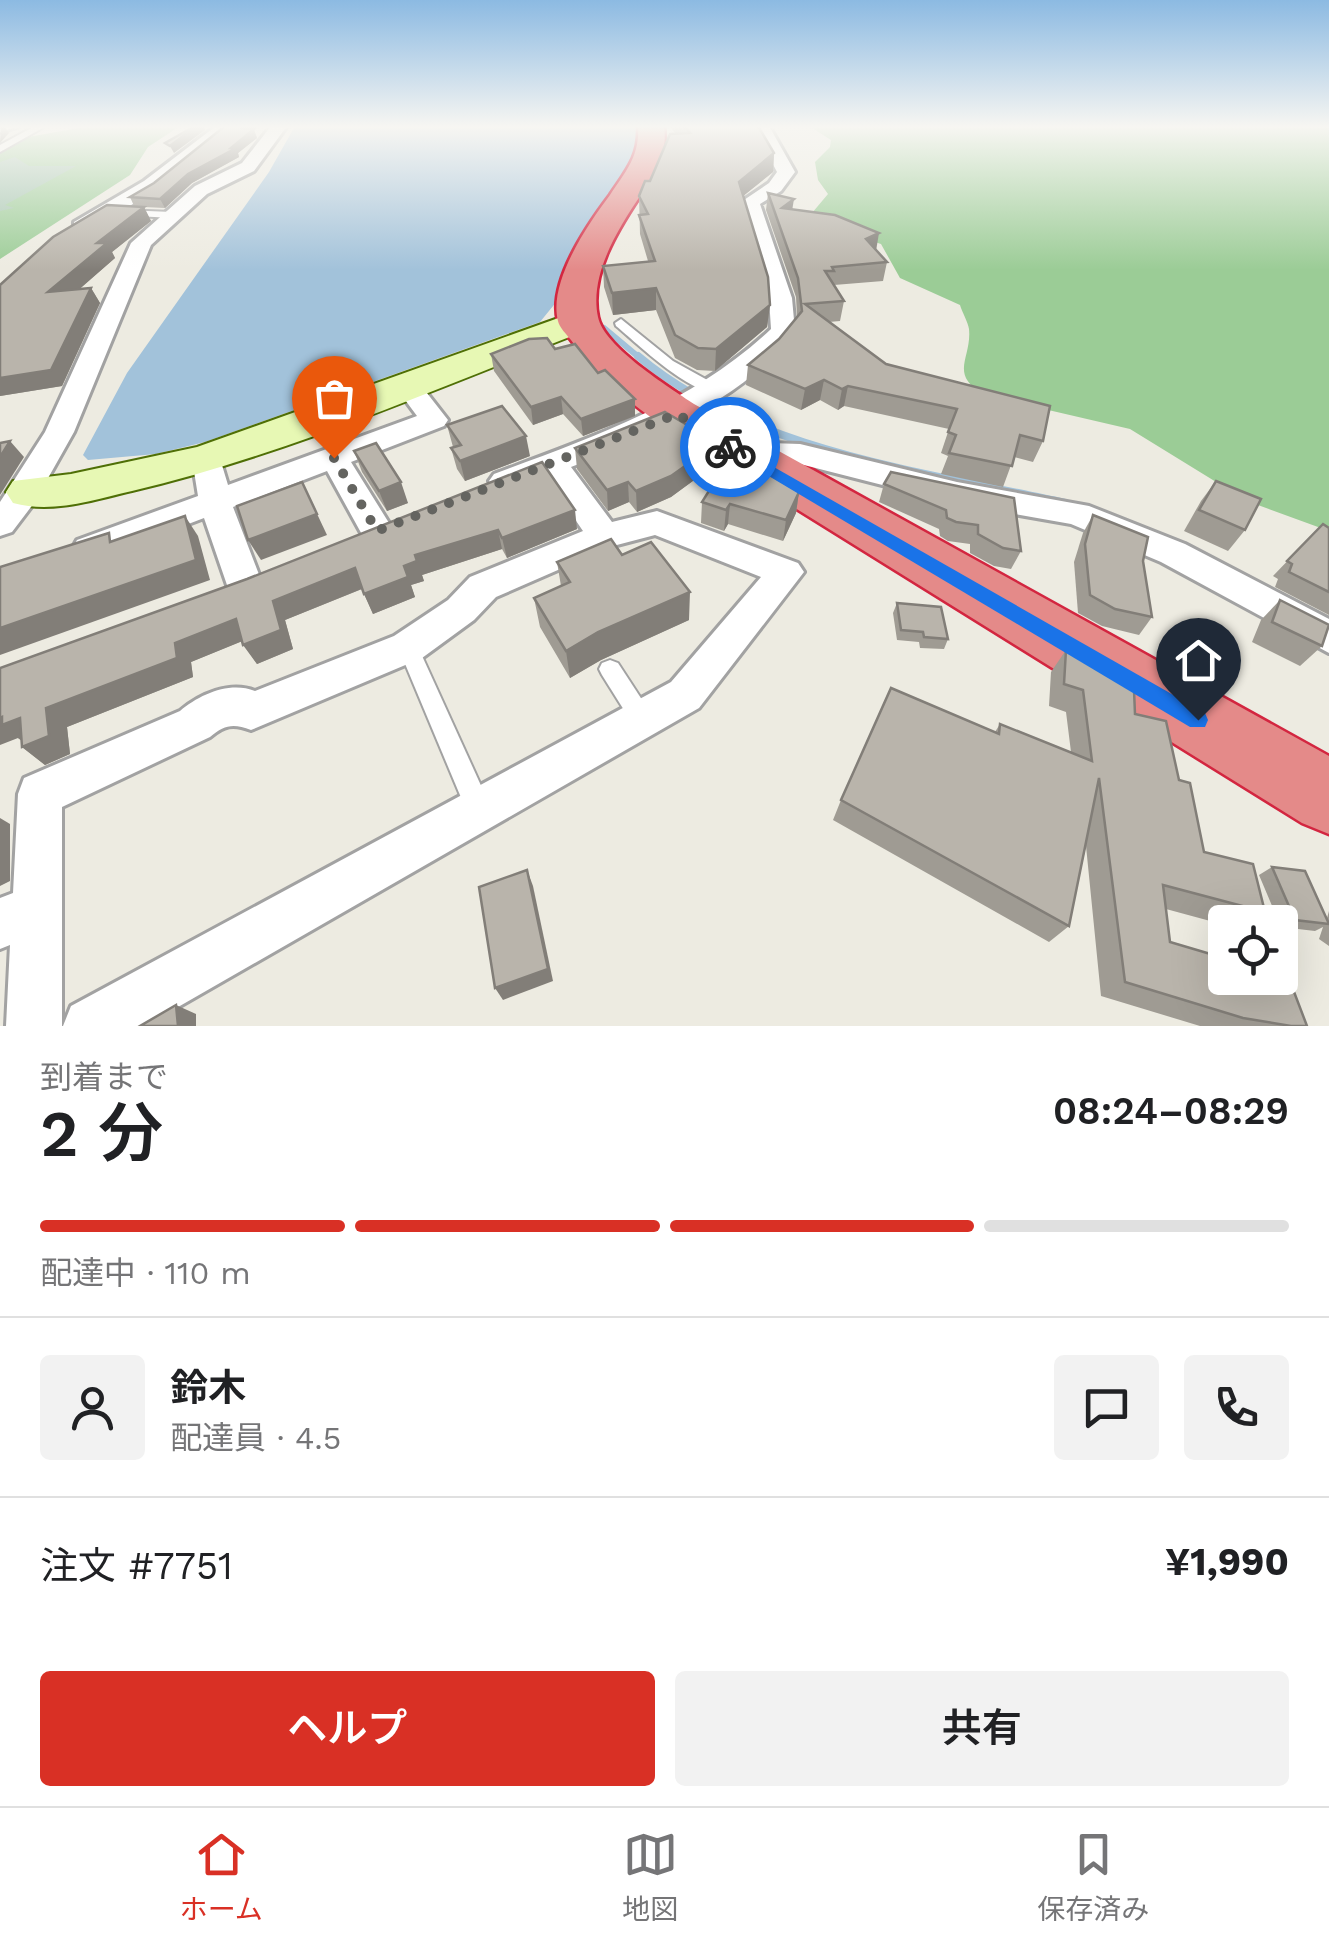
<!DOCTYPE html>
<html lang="ja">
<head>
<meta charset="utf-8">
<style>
	body { margin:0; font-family:"Work Sans","Noto Sans JP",sans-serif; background:#f2f2f2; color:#202124; height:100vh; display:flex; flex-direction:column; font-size:38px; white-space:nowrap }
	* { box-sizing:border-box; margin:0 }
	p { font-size:32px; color:#757577 }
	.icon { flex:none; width:55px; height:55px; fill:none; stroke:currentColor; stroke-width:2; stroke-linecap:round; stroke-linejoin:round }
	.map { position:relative; height:1026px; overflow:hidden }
	.details { display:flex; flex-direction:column; background:#fff; flex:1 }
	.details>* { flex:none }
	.tools { position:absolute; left:1208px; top:905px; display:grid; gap:20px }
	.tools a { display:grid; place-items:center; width:90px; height:90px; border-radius:10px; background:#fff; box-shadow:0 10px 40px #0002; font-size:50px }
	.pin { position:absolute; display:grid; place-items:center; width:85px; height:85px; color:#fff; margin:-102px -42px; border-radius:50% 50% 50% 0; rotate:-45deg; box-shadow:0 0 10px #0007 }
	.pin .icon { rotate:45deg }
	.courier { position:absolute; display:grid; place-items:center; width:100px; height:100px; margin:-50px; border:8px solid #1a73e8; border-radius:50%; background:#fff; color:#222; box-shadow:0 2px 12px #0007 }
	.overview em { font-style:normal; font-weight:600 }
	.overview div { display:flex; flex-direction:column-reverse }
	.overview { display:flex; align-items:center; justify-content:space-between; height:170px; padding:0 40px }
	h1 { font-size:65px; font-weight:600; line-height:75px }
	.bar { display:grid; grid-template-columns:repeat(4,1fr); gap:15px 10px; align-content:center; height:120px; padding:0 40px }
	.bar i { height:12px; border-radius:8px; background:#e0e0e0 }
	.bar .selected { background:#d93025 }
	.bar p { grid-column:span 4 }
	.line { display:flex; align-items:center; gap:25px; padding:0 40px; border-top:2px solid #e0e0e0 }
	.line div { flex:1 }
	.round { display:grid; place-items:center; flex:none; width:105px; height:105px; border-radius:10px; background:#f2f2f2 }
	.primary-button { display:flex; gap:20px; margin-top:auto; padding:20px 40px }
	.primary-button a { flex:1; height:115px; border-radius:10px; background:#d93025; color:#fff; font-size:40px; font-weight:600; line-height:115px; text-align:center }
	.primary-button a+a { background:#f2f2f2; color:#202124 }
	.dock { display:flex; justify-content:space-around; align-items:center; height:140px; border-top:2px solid #e0e0e0; background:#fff; font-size:28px; color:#757577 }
	.dock a { display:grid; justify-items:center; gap:5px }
	.dock .selected { color:#d93025 }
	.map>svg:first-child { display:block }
	.forest { fill:#9bcc96 }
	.cemetery { fill:#a3c5af }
	.water { fill:#a2c2da }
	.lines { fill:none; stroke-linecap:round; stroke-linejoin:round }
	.stream-far1 { stroke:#a2c2da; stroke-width:6 }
	.stream { stroke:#a2c2da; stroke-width:8 }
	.lane-casing { stroke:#a2a2a2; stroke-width:4 }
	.street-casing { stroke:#a2a2a2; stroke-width:6 }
	.secondary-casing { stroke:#4f6f06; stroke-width:4 }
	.highway-casing { stroke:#d32640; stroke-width:5 }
	.lane { fill:#fff; fill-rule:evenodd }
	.street { fill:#fff; fill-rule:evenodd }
	.secondary { fill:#e7f8b4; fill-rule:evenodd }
	.highway { fill:#e48a89; fill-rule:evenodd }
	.wall { fill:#9f9b93 }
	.shaded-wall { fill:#827e78 }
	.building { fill:#b9b4ab; stroke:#827e78; stroke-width:2.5 }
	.route { fill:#1a73e8 }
	.done { stroke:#646460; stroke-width:10; stroke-dasharray:0 18 }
</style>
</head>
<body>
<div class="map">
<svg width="1329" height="1026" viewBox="0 0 1329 1026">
	<rect width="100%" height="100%" fill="#edebe1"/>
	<g class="forest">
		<polygon points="90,126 180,126 148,147 130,175 0,259 0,146 28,137"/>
		<path d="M809 126H1329V531L1247 501 1130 429 984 395C948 373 972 359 969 329 968 322 962 312 960 305L900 278 881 244 830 228 812 213 828 194 818 180 815 162 830 147 831 140Z"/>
	</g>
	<polygon class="cemetery" points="15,157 29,166 76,166 5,205 14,208 0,211 0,162"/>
	<polygon class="water" points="295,126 645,126 647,142 562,295 540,322 205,442 156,454 88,460 83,455 127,373 269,172"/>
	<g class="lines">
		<polyline class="stream-far1" points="595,326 604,328 641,359"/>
		<path class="stream" d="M638 356C750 451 925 472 1065 503"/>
		<g class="lane-casing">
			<g id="lane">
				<polygon points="35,126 46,126 0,152 0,145"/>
				<polygon points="123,210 172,212 177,215 172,218 119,215 118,213"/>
				<path d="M621 319 673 361 720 387V393C690 395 639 345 616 326L615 323Z"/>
				<polygon points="408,638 415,641 418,647 488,801 491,810 488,819 479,822 470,819 398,647 401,641"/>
				<polygon points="610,660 618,663 650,712 653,719 650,726 642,729 634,726 602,675 599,669 602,663"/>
			</g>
		</g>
		<g class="street-casing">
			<g id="street">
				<polygon points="0,126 20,126 0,132"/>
				<path d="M216 126H234C212 149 101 235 74 230V222L144 181Z"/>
				<polygon points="271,126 287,126 254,171 207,194 151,245 74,432 34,503 12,532 0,536 0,502 45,432 131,243 195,186 242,163"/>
				<path d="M753 126H769L795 172 781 191 760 204 792 298 795 331C743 402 650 437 571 467L612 522 657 511 798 563 804 572 699 708 145 1026H63L71 1006 671 682 761 577 655 535 613 546 496 597 474 620 422 658 251 730C233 723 224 725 210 737L62 807V1026H6L10 945 0 949V898L13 893 18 794 24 778 180 711C200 694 230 681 255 691L394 636 448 600 470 577 583 531 546 477 505 492 494 488 489 481 494 474C595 436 691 404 771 329L769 298 741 202 769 183 777 172Z"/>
				<polygon points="407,377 416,379 448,420 444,426 351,462 394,531 389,540 377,543 365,540 327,471 233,507 263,585 258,595 245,599 232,595 227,585 204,518 89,562 77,558 72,549 77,540 198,496 192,459 196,452 218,452 228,485 417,416 394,385"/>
				<polygon points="743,442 800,444 957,482 1089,506 1185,544 1329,619 1329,653 1161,562 1071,524 957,504 800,464 732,459 728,452 732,445"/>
			</g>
		</g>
		<g class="secondary-casing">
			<path id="secondary" d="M578 311 590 315 596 322 590 329C439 387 289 454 132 491 93 500 52 514 13 503L6 492 13 481 71 474 197 447Z"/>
		</g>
		<g class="highway-casing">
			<path id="highway" d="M638 126H664C668 156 656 172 640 196 618 229 589 275 598 317 604 347 669 387 694 404L1329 756V834L1302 823 660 424C621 395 600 380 571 340 567 335 559 327 558 321 548 282 588 224 610 195 626 171 640 156 638 126Z"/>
		</g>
		<use href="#lane" class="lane"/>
		<use href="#street" class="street"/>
		<use href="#secondary" class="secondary"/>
		<use href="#highway" class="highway"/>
	</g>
	<g class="wall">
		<polygon points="669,126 758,126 774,153 773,172 743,196 770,305 767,327 715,371 697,370 675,358 656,310 613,315 604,287 603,266 648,261 640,234 639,196 650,181 676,134"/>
		<polygon points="254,130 257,138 238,153 239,157 192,183 165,208 144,207 151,221 112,252 115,258 79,289 91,288 100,303 62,386 0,396 0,285 134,206 130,197"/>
		<polygon points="768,193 792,210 876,249 887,262 883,281 834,285 844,301 840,321 829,322 886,364 1043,441 1033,462 1014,457 1003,487 941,474 948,456 941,453 949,429 844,406 838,410 820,400 801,410 746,385 748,365 779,339 797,316 796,297 766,210"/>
		<polygon points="555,349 598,373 635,416 583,436 563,414 533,425 494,371 491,354"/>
		<polygon points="447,425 530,456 465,481 457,469 451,448 453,447"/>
		<polygon points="575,448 710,460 702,464 701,475 671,497 637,512 629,502 608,511 577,469"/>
		<polygon points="354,451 408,503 387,511 362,472"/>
		<polygon points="542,462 577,529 507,558 502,549 422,575 424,581 411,585 415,597 373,614 362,589 285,620 293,649 257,664 242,641 191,662 193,677 67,727 70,754 45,765 22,747 22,741 18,738 247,579"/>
		<polygon points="891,472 1021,551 1011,569 994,566 970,553 970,544 948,541 940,536 939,529 879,502 884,484"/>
		<polygon points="1216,481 1245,530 1228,551 1184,531 1201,501"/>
		<polygon points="799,492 796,513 783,541 728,524 724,531 701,523 702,502"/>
		<polygon points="1093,515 1143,561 1152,617 1139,635 1102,626 1078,613 1074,562 1083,533"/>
		<polygon points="1323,524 1329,528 1329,615 1275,587 1278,579 1273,576"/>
		<polygon points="622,555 689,620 601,660 570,678 540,627 534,598 561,586 557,562"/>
		<polygon points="1280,600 1322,646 1300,666 1252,642 1261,620"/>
		<polygon points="897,603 948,639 944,649 920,648 919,642 897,640 893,613"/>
		<polygon points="1066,650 1135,714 1179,780 1204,852 1265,912 1246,922 1225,922 1225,925 1166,909 1170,942 1225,978 1307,1026 1200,1026 1101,996 1086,846 1069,926 1049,942 833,820 841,800 995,732 1000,724 1071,752 1066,712 1049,706 1051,672"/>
		<polygon points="1272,867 1327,918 1329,911 1329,946 1319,939 1323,927 1315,931 1281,927 1259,875"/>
	</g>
	<g class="shaded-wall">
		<polygon points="1,126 4,126 9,133 0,143"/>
		<polygon points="196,126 203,126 205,130 174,153 170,146"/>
		<polygon points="246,126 259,126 254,130 257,138 238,153 239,157 192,183 165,208 160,199 188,174 231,148"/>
		<polygon points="774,153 773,172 737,201 739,182"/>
		<polygon points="794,199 791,217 782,208"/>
		<polygon points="144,207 151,221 112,252 115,258 58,308 48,292 97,243"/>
		<polygon points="879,233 876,251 866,239"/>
		<polygon points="91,288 100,303 62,386 0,396 0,378"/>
		<polygon points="656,288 656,310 613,315 612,293"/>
		<polygon points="770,305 767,327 715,371 716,349"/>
		<polygon points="824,380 820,400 801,410 805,389"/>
		<polygon points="848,386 844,406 838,410 842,389"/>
		<polygon points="561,397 563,414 533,425 531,407"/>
		<polygon points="635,399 635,416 583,436 581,419"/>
		<polygon points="526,436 530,456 465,481 460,461"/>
		<polygon points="711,439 710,460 702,464 701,475 671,497 637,512 636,491 689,450"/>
		<polygon points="10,441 24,457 0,495 0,457"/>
		<polygon points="302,482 327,535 261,560 248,540"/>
		<polygon points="401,482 408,503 387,511 379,491"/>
		<polygon points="628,482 629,502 608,511 607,490"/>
		<polygon points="799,492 796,513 783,541 786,520"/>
		<polygon points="730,504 728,524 724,531 726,510"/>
		<polygon points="575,510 577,529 507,558 502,538"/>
		<polygon points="185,516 198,536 210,580 0,655 0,628"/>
		<polygon points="498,530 502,549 422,575 424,581 411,585 415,597 373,614 364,594 404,566 415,555"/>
		<polygon points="355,568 364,588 285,620 293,649 257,664 243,645 273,601"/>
		<polygon points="690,592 689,620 601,660 570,678 566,651 598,632"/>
		<polygon points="236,619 250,638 191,662 193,677 67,727 70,754 45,765 22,747 46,708 175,643"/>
		<polygon points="0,718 20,718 25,743 18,738 0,745"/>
		<polygon points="0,818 10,824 10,881 0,886"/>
		<polygon points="527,870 533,886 553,981 503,1000 495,988"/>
		<polygon points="176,1005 196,1014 196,1026 178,1026"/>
	</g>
	<g class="building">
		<polygon points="195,126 196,126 170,146 165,143"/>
		<polygon points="225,126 246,126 243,128 254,129 231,148 236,148 188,174 160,199 130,197 154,183"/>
		<polygon points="684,126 758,126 774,153 739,182 768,277 770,305 716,349 698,348 675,335 656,288 612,293 603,266 655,261 639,215 648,214 639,196 645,181 650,181 670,134 690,133"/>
		<polygon points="768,193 794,199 782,208 835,215 879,233 866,239 887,262 832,267 834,271 825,271 844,301 805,304 886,364 1050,406 1043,441 1020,435 1012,466 949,453 956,435 948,432 957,409 848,386 842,389 824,380 805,389 748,365 779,339 802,311 798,278"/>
		<polygon points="107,205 144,207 97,243 107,243 48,292 91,288 51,370 0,378 0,285 53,237"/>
		<polygon points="547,338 555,349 575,344 598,373 605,370 635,399 581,419 561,397 531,407 491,354 529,339"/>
		<polygon points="502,406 526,436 460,461 451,448 461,445 447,425"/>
		<polygon points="665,412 711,439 689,450 702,454 671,476 636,491 628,482 607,490 575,448"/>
		<polygon points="10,441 0,457 0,443"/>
		<polygon points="376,443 401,482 379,491 354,451"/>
		<polygon points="542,462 575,510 502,538 498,530 415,555 417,561 404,566 408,577 364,594 355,568 273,601 281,630 243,645 236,619 175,643 177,658 46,708 49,736 22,747 20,718 2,725 2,717 0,718 0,668 247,579"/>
		<polygon points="727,462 772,476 799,492 786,520 730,504 726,510 702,502"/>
		<polygon points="891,472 1014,498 1021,551 1003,548 978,534 978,525 956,522 947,518 946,510 884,484"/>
		<polygon points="1216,481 1261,499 1245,530 1199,510"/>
		<polygon points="302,482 317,514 248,540 237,506"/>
		<polygon points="1093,515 1148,537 1143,561 1152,617 1115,609 1090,595 1085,544"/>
		<polygon points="185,516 196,560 0,628 0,567 109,533 110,542"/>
		<polygon points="1323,524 1329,528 1329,592 1289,572 1292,564 1287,561"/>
		<polygon points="611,539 622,555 651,542 690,592 598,632 566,651 534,598 570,582 557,562"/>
		<polygon points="1280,600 1329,625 1322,646 1272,622"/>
		<polygon points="897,603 941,607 948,639 924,637 923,632 901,630"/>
		<polygon points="1066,650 1134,690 1135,714 1166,721 1179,780 1190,783 1204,852 1253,864 1265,912 1163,885 1170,942 1224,958 1225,978 1280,978 1280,974 1288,976 1307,1026 1291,1026 1243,1018 1125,982 1099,778 1069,926 841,800 891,688 999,734 1000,724 1092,761 1083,690 1064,684"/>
		<polygon points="1272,867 1305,871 1329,924 1295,920"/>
		<polygon points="527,870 548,969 495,988 479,887"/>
		<polygon points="176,1005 178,1026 140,1026"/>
	</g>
	<linearGradient id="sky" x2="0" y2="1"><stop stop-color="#8cbae2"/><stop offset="0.47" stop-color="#f7f6f2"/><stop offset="1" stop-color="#f7f6f2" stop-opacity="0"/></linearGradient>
	<rect width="1329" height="270" fill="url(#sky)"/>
	<polygon class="route" points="730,442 1205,713 1208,720 1205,727 1190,727 725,450 723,447"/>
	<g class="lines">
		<polyline class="done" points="334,458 377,531 677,414 730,447"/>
	</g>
</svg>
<div class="tools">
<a><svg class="icon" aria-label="locate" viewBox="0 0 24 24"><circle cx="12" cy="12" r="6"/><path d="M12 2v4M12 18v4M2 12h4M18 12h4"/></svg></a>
</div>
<div class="pin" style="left:334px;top:458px;background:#ea580c"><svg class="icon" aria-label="bag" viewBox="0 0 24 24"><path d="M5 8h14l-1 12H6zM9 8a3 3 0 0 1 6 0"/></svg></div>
<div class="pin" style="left:1198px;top:720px;background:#1f2937"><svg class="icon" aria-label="home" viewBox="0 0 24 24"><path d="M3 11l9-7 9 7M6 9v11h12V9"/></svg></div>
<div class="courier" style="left:730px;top:447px"><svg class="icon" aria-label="bike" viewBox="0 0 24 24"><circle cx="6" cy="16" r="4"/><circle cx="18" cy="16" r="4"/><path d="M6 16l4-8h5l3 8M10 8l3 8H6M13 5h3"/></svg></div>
</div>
<section class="details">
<div class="overview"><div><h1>2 分</h1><p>到着まで</p></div><em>08:24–08:29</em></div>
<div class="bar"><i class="selected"></i><i class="selected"></i><i class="selected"></i><i></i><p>配達中 · 110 m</p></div>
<div class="line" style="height:180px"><a class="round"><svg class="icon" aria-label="person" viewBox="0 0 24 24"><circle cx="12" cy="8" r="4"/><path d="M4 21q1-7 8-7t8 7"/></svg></a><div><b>鈴木</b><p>配達員 · 4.5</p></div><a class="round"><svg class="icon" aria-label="chat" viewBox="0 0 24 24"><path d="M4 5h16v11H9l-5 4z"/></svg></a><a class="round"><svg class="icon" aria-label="phone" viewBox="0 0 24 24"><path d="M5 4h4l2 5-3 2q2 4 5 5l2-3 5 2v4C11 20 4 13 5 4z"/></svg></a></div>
<div class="line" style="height:130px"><div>注文 #7751</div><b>¥1,990</b></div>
<div class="primary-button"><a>ヘルプ</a><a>共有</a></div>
</section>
<nav class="dock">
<a class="selected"><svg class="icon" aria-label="home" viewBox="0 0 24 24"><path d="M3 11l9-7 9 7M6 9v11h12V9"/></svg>ホーム</a>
<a><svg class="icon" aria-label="map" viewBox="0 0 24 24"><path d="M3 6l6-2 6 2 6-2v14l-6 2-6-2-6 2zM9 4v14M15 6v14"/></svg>地図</a>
<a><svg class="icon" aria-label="saved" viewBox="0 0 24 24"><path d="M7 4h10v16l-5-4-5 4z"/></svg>保存済み</a>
</nav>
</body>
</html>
